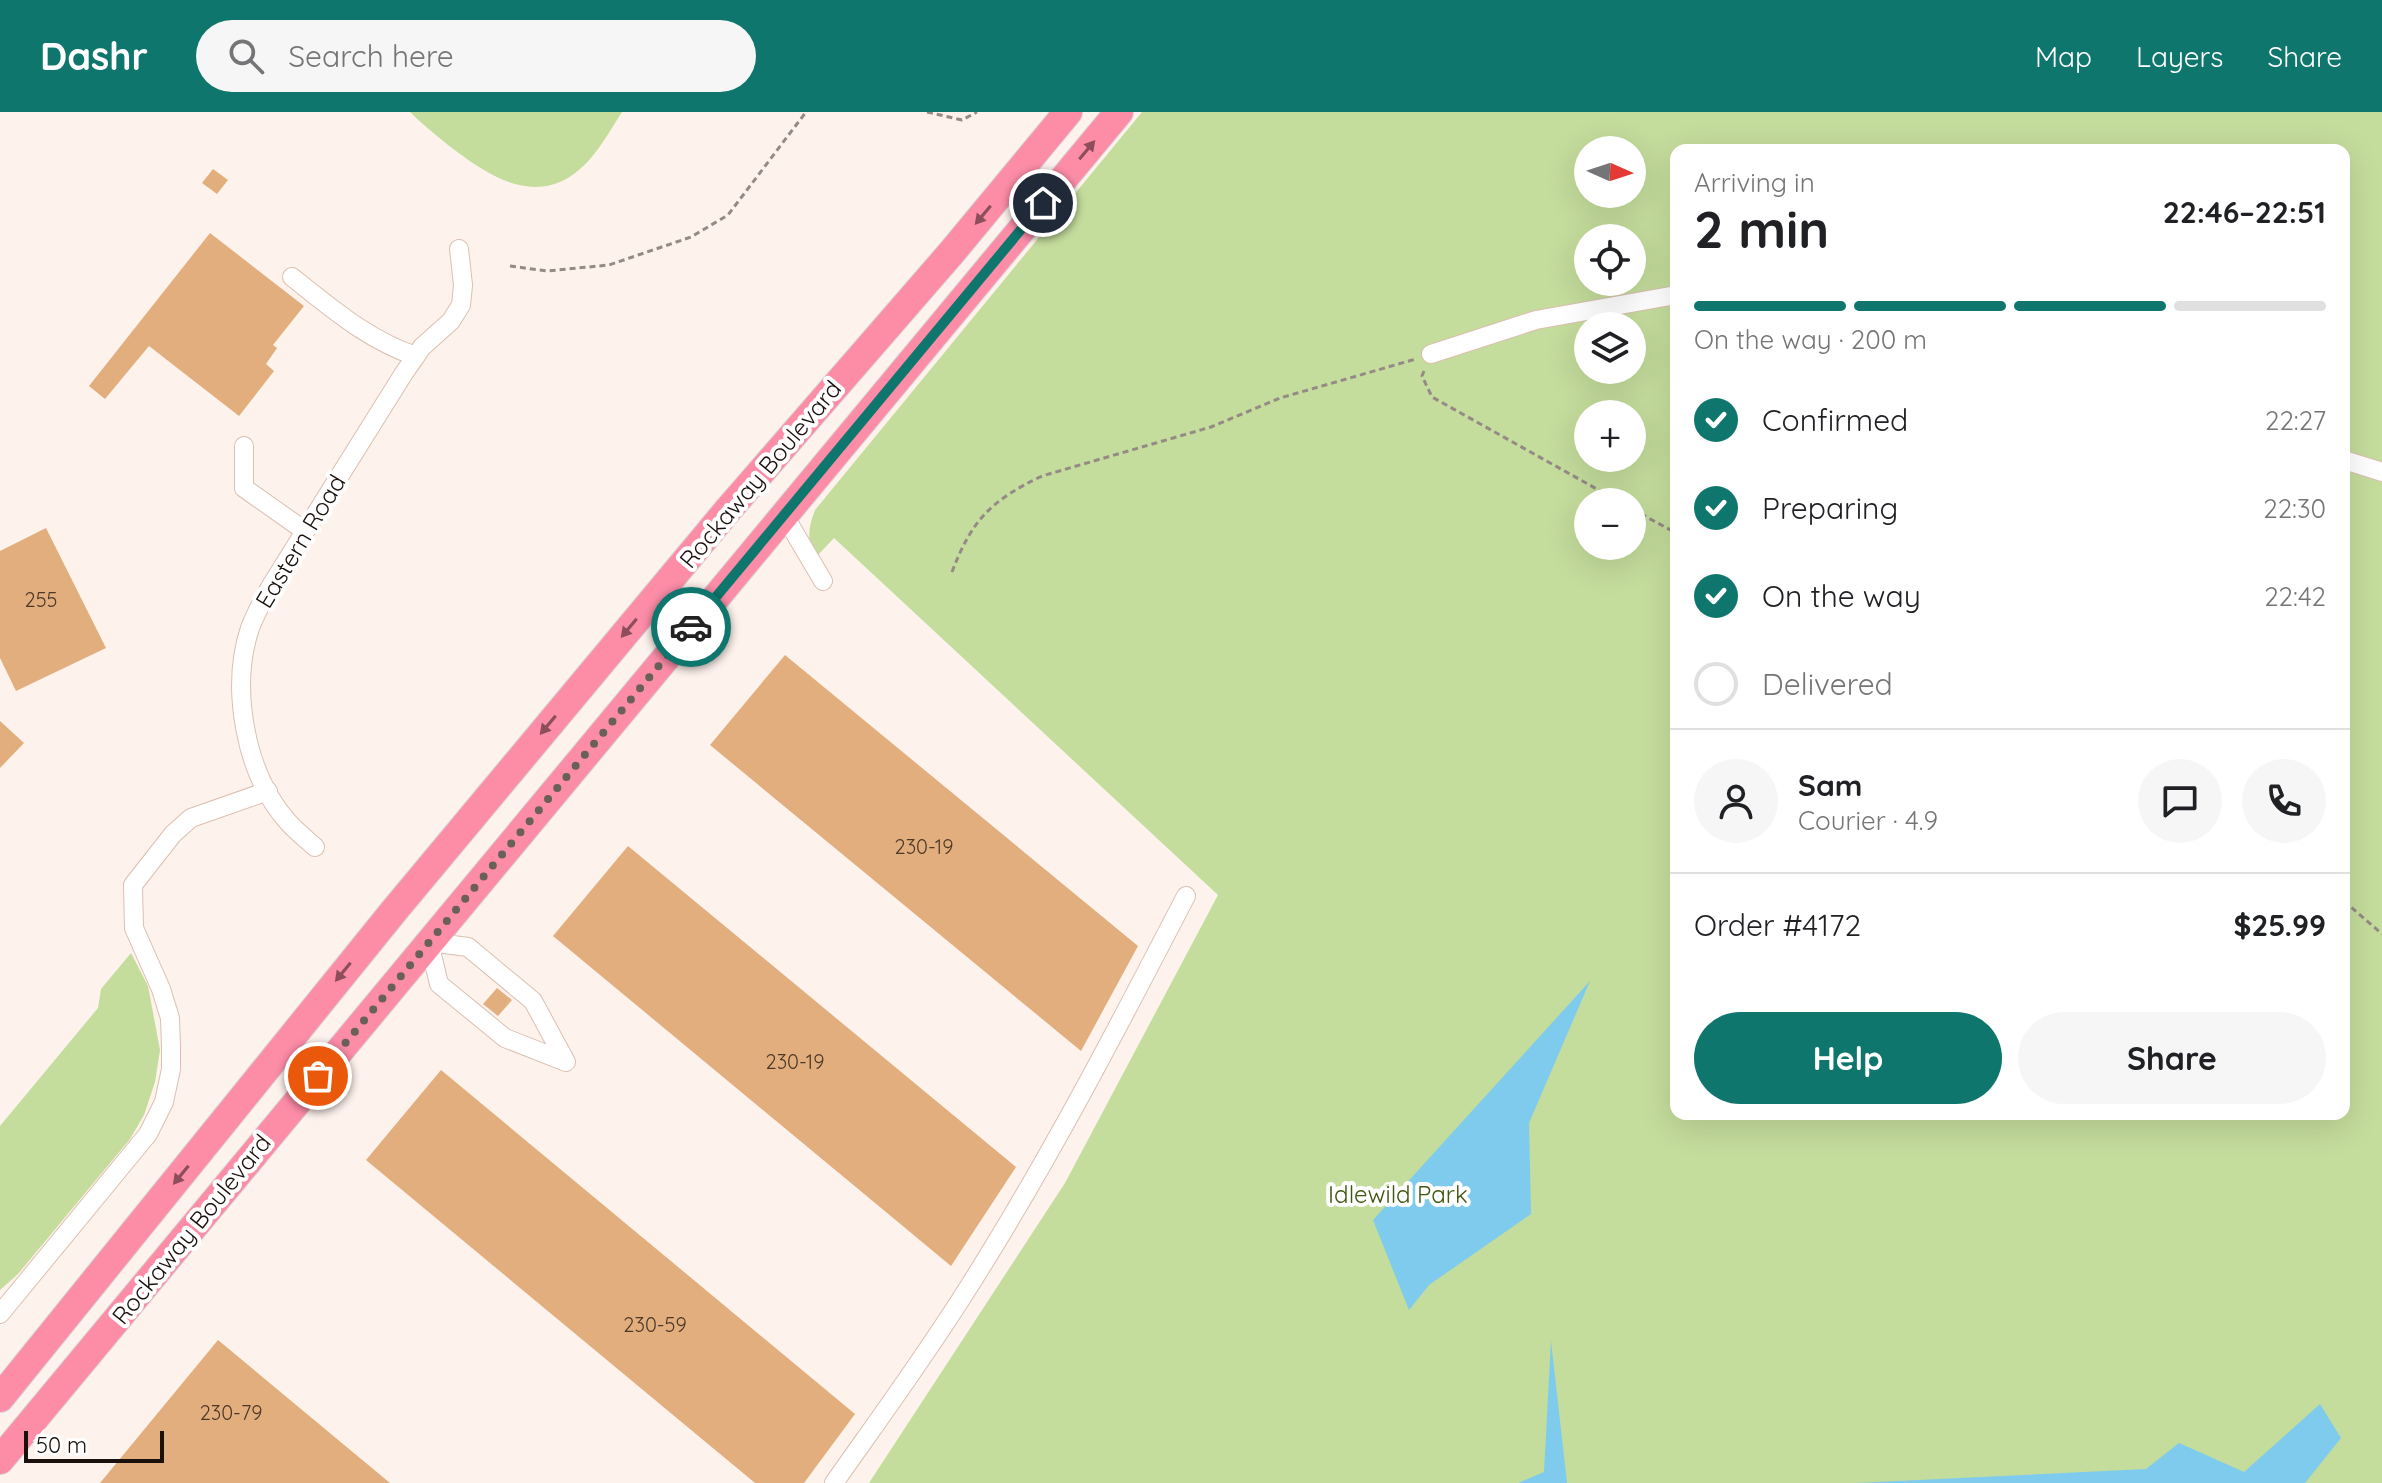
<!DOCTYPE html>
<html lang="en">
<head>
<meta charset="utf-8">
<style>
	body { margin:0; font-family:Quicksand,sans-serif; background:#f6f6f6; color:#202124; height:100vh; display:flex; flex-direction:column; font-size:30px; white-space:nowrap }
	* { box-sizing:border-box; margin:0 }
	p { font-size:26px; color:#757577 }
	.icon { flex:none; width:44px; height:44px; fill:none; stroke:currentColor; stroke-width:2; stroke-linecap:round; stroke-linejoin:round }
	.map { position:relative; flex:1; overflow:hidden }
	.drawer { position:absolute; left:1670px; top:32px; width:680px; height:976px; display:flex; flex-direction:column; background:#fff; border-radius:16px; box-shadow:0 8px 32px #0002 }
	.drawer>* { flex:none }
	.needle { width:52px; rotate:93deg }
	.tools { position:absolute; left:1574px; top:24px; display:grid; gap:16px }
	.tools a { display:grid; place-items:center; width:72px; height:72px; border-radius:50%; background:#fff; box-shadow:0 8px 32px #0002; font-size:40px }
	.scale { position:absolute; left:24px; bottom:20px; width:140px; box-sizing:border-box; padding-left:8px; border:4px solid #1a110c; border-top:0; font-size:22px; line-height:28px; white-space:nowrap; color:#1a110c; -webkit-text-stroke:6px #fff; paint-order:stroke }
	.pin { position:absolute; display:grid; place-items:center; width:68px; height:68px; color:#fff; margin:-34px; border:4px solid #fff; border-radius:50%; box-shadow:0 2px 8px #0007 }
	.courier { position:absolute; display:grid; place-items:center; width:80px; height:80px; margin:-40px; border:6px solid #0f766e; border-radius:50%; background:#fff; color:#222; box-shadow:0 2px 10px #0007 }
	.headline em { font-style:normal; font-weight:700 }
	.headline div { display:flex; flex-direction:column-reverse }
	.headline { display:flex; align-items:center; justify-content:space-between; height:136px; padding:0 24px }
	h1 { font-size:52px; font-weight:700; line-height:60px }
	.bar { display:grid; grid-template-columns:repeat(4,1fr); gap:12px 8px; align-content:center; height:96px; padding:0 24px }
	.bar i { height:10px; border-radius:6px; background:#e0e0e0 }
	.bar .selected { background:#0f766e }
	.bar p { grid-column:span 4 }
	.line { display:flex; align-items:center; gap:20px; padding:0 24px; border-top:2px solid #e0e0e0 }
	.line div { flex:1 }
	.round { display:grid; place-items:center; flex:none; width:84px; height:84px; border-radius:42px; background:#f6f6f6 }
	ol { padding:0 24px; list-style:none }
	li { display:flex; align-items:center; gap:24px; height:88px }
	li p { margin-inline-start:auto }
	li .icon { padding:8px; border-radius:50%; background:#0f766e; color:#fff; stroke-width:4 }
	li:last-child { color:#757577 }
	li i { width:44px; height:44px; border:4px solid #e0e0e0; border-radius:50% }
	.button { display:flex; gap:16px; margin-top:auto; padding:16px 24px }
	.button a { flex:1; height:92px; border-radius:48px; background:#0f766e; color:#fff; font-size:32px; font-weight:700; line-height:92px; text-align:center }
	.button a+a { background:#f6f6f6; color:#202124 }
	header { display:flex; align-items:center; gap:48px; box-sizing:border-box; height:112px; padding:0 40px; background:#0f766e; color:#fff }
	header strong { font-size:38px }
	nav { display:flex; gap:44px; margin-inline-start:auto; font-size:28px }
	.search { width:560px; height:72px; background:#f6f6f6; display:flex; align-items:center; gap:20px; box-sizing:border-box; padding:0 28px; border-radius:44px; color:#757577; font-size:30px }
	.map>svg:first-child { display:block }
	.green { fill:#c4dc9c; fill-rule:evenodd }
	.water { fill:#7ecbed }
	.building { fill:#e3ae7d }
	.lines { fill:none; stroke-linecap:round; stroke-linejoin:round }
	.minor-casing { stroke:#dbbfb0; stroke-width:20 }
	.highway-casing { stroke:#d6d4d3; stroke-width:30 }
	.path { stroke:#958a85; stroke-width:3; stroke-dasharray:6 4; stroke-linecap:butt }
	.minor { stroke:#fff; stroke-width:18 }
	.highway { stroke:#fd8ca7; stroke-width:28 }
	.oneway { fill:#8c4e5a }
	.done { stroke:#6a605a; stroke-width:8; stroke-dasharray:0 14.4 }
	.route { stroke:#0f766e; stroke-width:10 }
	.labels { text-anchor:middle; dominant-baseline:central; stroke-width:8; stroke-linejoin:round; paint-order:stroke }
	.number-label { font-size:20px; fill:#4c3828 }
	.street-label { font-size:24px; fill:#1a110c; stroke:#fff }
	.park-label { font-size:24px; fill:#425611; stroke:#fff }
</style>
</head>
<body>
<header>
<strong>Dashr</strong>
<div class="search"><svg class="icon" aria-label="search" viewBox="0 0 24 24"><circle cx="10" cy="10" r="6"/><path d="M15 15l6 6"/></svg>Search here</div>
<nav><a>Map</a><a>Layers</a><a>Share</a></nav>
</header>
<div class="map">
<svg width="2382" height="1371" viewBox="0 0 2382 1371">
	<rect width="100%" height="100%" fill="#fef2ec"/>
	<g class="green">
		<path d="M410 0H622C607 23 592 53 566 67 524 90 481 58 448 33 435 22 422 12 410 0Z"/>
		<path d="M1142 0H2382V1371H869L1065 1071 1218 783 834 426 817 444C805 429 809 414 815 398ZM1588 38H1632V82H1588ZM1676 38H2344V1002H1676ZM1588 126H1632V170H1588ZM1588 214H1632V258H1588ZM1588 302H1632V346H1588ZM1588 390H1632V434H1588Z"/>
		<polygon points="131,841 148,874 160,938 155,970 144,1003 130,1027 18,1162 0,1178 0,1014 98,896 101,877"/>
	</g>
	<g class="water">
		<polygon points="1590,869 1529,1011 1531,1102 1429,1173 1409,1198 1373,1108"/>
		<polygon points="1551,1229 1567,1371 1518,1371 1544,1360"/>
		<polygon points="2320,1292 2341,1326 2305,1371 1856,1371 2146,1357 2179,1331 2244,1360"/>
	</g>
	<g class="building">
		<polygon points="213,57 228,68 217,82 202,71"/>
		<polygon points="210,121 304,194 273,233 277,236 266,252 274,259 239,304 149,234 105,287 89,274"/>
		<polygon points="46,416 106,536 16,579 0,546 0,439"/>
		<polygon points="785,543 1138,834 1081,939 710,633"/>
		<polygon points="0,609 24,631 0,656"/>
		<polygon points="628,734 1016,1055 951,1154 553,824"/>
		<polygon points="497,876 512,888 498,904 483,892"/>
		<polygon points="441,958 855,1302 804,1371 755,1371 366,1048"/>
		<polygon points="218,1228 390,1371 100,1371"/>
	</g>
	<g class="lines">
		<g class="minor-casing">
			<g id="minor">
				<path d="M292 165C330 195 369 229 416 244"/>
				<polyline points="1431,242 1536,208 1676,183"/>
				<polyline points="244,334 244,376 305,419"/>
				<polyline points="2344,348 2382,360"/>
				<polyline points="784,403 823,469"/>
				<path d="M315 735C306 727 296 719 288 710 245 662 230 576 250 516 256 500 264 486 272 472L404 261 422 235 451 209 461 193 463 173 459 137"/>
				<polygon points="429,830 468,835 533,889 566,950 505,926 439,872"/>
				<polyline points="0,1202 148,1022 164,990 171,957 171,935 170,906 161,877 134,816 133,773 173,722 191,706 268,679"/>
				<path d="M834 1371C879 1307 926 1243 968 1176 1048 1050 1117 917 1186 784"/>
			</g>
		</g>
		<g class="highway-casing">
			<g id="highway">
				<polyline points="0,1286 393,800 728,398 952,140 1068,0"/>
				<polyline points="0,1348 1119,0"/>
			</g>
		</g>
		<g class="path">
			<polyline points="927,0 962,8 977,0"/>
			<polyline points="510,154 547,159 609,153 691,125 728,103 806,0"/>
			<polyline points="1424,259 1422,264 1432,285 1620,390"/>
			<polyline points="1632,397 1676,421"/>
			<path d="M952 460C972 407 992 388 1042 364L1211 315 1280 286 1416 247"/>
			<polyline points="2344,789 2382,822"/>
		</g>
		<use href="#minor" class="minor"/>
		<use href="#highway" class="highway"/>
	</g>
	<defs><path id="oneway-solid" d="M-6-.8H1V-3.2L6.5 0L1 3.2V.8H-6Z" transform="scale(2)"/></defs>
	<g class="oneway">
		<use href="#oneway-solid" transform="translate(1087 38) rotate(-50)"/>
		<use href="#oneway-solid" transform="translate(983 103) rotate(130)"/>
		<use href="#oneway-solid" transform="translate(629 516) rotate(130)"/>
		<use href="#oneway-solid" transform="translate(548 613) rotate(130)"/>
		<use href="#oneway-solid" transform="translate(343 860) rotate(129)"/>
		<use href="#oneway-solid" transform="translate(181 1063) rotate(129)"/>
	</g>
	<g class="lines">
		<polyline class="done" points="318,964 691,515"/>
		<polyline class="route" points="691,515 1043,91"/>
	</g>
	<g class="labels">
		<g class="number-label">
			<text x="41" y="487">255</text>
			<text x="924" y="734">230-19</text>
			<text x="795" y="949">230-19</text>
			<text x="655" y="1212">230-59</text>
			<text x="231" y="1300">230-79</text>
		</g>
		<g class="street-label">
			<text transform="translate(760 362) rotate(-50)">Rockaway Boulevard</text>
			<text transform="translate(300 429) rotate(-59)">Eastern Road</text>
			<text transform="translate(191 1117) rotate(-51)">Rockaway Boulevard</text>
		</g>
		<g class="park-label">
			<text x="1398" y="1082">Idlewild Park</text>
		</g>
	</g>
</svg>
<div class="tools">
<a><svg class="needle" viewBox="-14 -14 28 28"><path d="M0-13l5 13h-10z" fill="#e53935"/><path d="M0 13l5-13h-10z" fill="#757577"/></svg></a>
<a><svg class="icon" aria-label="locate" viewBox="0 0 24 24"><circle cx="12" cy="12" r="6"/><path d="M12 2v4M12 18v4M2 12h4M18 12h4"/></svg></a>
<a><svg class="icon" aria-label="layers" viewBox="0 0 24 24"><path d="M12 4l9 5-9 5-9-5zM3 14l9 5 9-5"/></svg></a>
<a>+</a>
<a>−</a>
</div>
<div class="scale">50 m</div>
<div class="pin" style="left:318px;top:964px;background:#ea580c"><svg class="icon" aria-label="bag" viewBox="0 0 24 24"><path d="M5 8h14l-1 12H6zM9 8a3 3 0 0 1 6 0"/></svg></div>
<div class="pin" style="left:1043px;top:91px;background:#1f2937"><svg class="icon" aria-label="home" viewBox="0 0 24 24"><path d="M3 11l9-7 9 7M6 9v11h12V9"/></svg></div>
<div class="courier" style="left:691px;top:515px"><svg class="icon" aria-label="car" viewBox="0 0 24 24"><path d="M5 17H2v-5l4-1 3-4h7l3 4 3 1v5h-3M9 17h6M6 11h13"/><circle cx="7" cy="17" r="2"/><circle cx="17" cy="17" r="2"/></svg></div>
<section class="drawer">
<div class="headline"><div><h1>2 min</h1><p>Arriving in</p></div><em>22:46–22:51</em></div>
<div class="bar"><i class="selected"></i><i class="selected"></i><i class="selected"></i><i></i><p>On the way · 200 m</p></div>
<ol>
<li><svg class="icon" aria-label="check" viewBox="0 0 24 24"><path d="M5 12l5 5 9-10"/></svg>Confirmed<p>22:27</p></li>
<li><svg class="icon" aria-label="check" viewBox="0 0 24 24"><path d="M5 12l5 5 9-10"/></svg>Preparing<p>22:30</p></li>
<li><svg class="icon" aria-label="check" viewBox="0 0 24 24"><path d="M5 12l5 5 9-10"/></svg>On the way<p>22:42</p></li>
<li><i></i>Delivered</li>
</ol>
<div class="line" style="height:144px"><a class="round"><svg class="icon" aria-label="person" viewBox="0 0 24 24"><circle cx="12" cy="8" r="4"/><path d="M4 21q1-7 8-7t8 7"/></svg></a><div><b>Sam</b><p>Courier · 4.9</p></div><a class="round"><svg class="icon" aria-label="chat" viewBox="0 0 24 24"><path d="M4 5h16v11H9l-5 4z"/></svg></a><a class="round"><svg class="icon" aria-label="phone" viewBox="0 0 24 24"><path d="M5 4h4l2 5-3 2q2 4 5 5l2-3 5 2v4C11 20 4 13 5 4z"/></svg></a></div>
<div class="line" style="height:104px"><div>Order #4172</div><b>$25.99</b></div>
<div class="button"><a>Help</a><a>Share</a></div>
</section>
</div>
</body>
</html>
